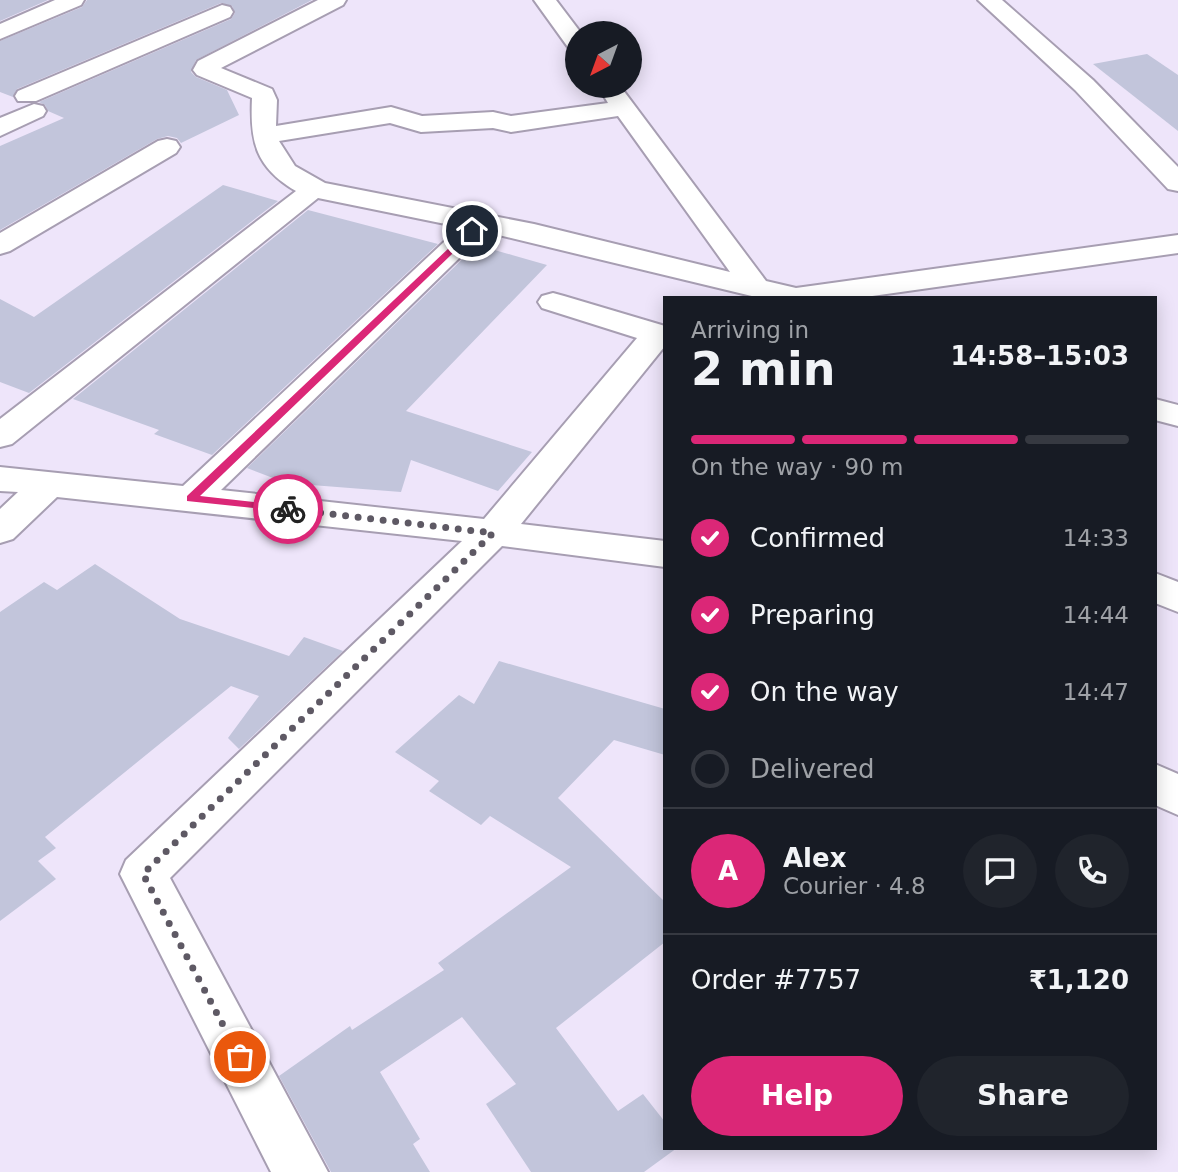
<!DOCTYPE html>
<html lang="en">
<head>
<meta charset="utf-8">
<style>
	body { margin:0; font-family:"DejaVu Sans",sans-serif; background:#20242c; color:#f1f3f6; height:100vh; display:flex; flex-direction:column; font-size:26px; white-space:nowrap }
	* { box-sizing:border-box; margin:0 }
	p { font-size:23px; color:#9ea1a6 }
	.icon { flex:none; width:38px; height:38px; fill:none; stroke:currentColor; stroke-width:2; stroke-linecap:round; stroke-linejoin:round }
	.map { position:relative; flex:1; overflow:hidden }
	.sheet { position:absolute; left:663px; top:296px; width:494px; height:854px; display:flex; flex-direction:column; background:#171b24; border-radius:0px; box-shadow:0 4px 18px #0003 }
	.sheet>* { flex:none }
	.needle { width:46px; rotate:221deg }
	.tools { position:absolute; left:565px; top:21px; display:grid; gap:14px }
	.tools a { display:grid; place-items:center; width:77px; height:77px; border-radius:50%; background:#171b24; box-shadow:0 4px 18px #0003; font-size:35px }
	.pin { position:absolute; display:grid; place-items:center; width:60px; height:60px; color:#fff; margin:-30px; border:4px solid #fff; border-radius:50%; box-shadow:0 2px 7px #0007 }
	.courier { position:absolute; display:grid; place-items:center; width:70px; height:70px; margin:-35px; border:5px solid #db2777; border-radius:50%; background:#fff; color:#222; box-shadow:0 2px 9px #0007 }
	.headline em { font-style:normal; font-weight:700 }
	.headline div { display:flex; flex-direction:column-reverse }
	.headline { display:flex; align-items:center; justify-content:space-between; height:119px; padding:0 28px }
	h1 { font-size:46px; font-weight:700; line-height:52px }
	.bar { display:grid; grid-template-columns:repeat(4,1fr); gap:10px 7px; align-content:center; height:84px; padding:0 28px }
	.bar i { height:9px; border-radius:5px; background:#363941 }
	.bar .on { background:#db2777 }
	.bar p { grid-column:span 4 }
	.line { display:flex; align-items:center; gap:18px; padding:0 28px; border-top:2px solid #363941 }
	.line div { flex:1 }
	.round { display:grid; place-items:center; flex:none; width:74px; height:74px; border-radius:37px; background:#20242c }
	ol { padding:0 28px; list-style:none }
	li { display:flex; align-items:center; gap:21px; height:77px }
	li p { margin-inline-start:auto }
	li .icon { padding:7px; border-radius:50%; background:#db2777; color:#fff; stroke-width:4 }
	li:last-child { color:#9ea1a6 }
	li i { width:38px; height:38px; border:4px solid #363941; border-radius:50% }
	.primary-button { display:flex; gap:14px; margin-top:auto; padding:14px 28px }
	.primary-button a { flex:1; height:80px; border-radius:42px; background:#db2777; color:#fff; font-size:28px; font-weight:700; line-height:80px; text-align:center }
	.primary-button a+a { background:#20242c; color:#f1f3f6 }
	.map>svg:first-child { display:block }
	.building { fill:#c2c5db }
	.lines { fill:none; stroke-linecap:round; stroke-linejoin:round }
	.minor-casing { stroke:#a79eb2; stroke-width:4 }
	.minor { fill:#fff; fill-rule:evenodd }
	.route { fill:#db2777 }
	.done { stroke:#5e5964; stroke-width:7; stroke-dasharray:0 12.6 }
</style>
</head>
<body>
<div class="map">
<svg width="1178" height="1172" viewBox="0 0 1178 1172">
	<rect width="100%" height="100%" fill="#eee5fa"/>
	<g class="building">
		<polygon points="0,0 48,0 0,21"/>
		<polygon points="87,0 312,0 196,60 191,72 196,77 227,90 239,115 181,143 177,138 168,136 157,139 0,230 0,146 64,118 48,111 45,105 39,102 231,19 235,13 232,6 221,3 17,89 13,97 0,92 0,41 82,7"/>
		<polygon points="1147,54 1178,75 1178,131 1093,64"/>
		<polygon points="223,185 278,201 29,393 0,382 0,299 34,317"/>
		<polygon points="308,210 438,244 212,455 154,434 159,430 73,399"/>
		<polygon points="477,245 547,265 406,411 532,452 498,491 411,460 401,492 286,483 247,468"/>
		<polygon points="95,564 180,619 289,656 304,637 343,651 239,749 228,738 259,696 231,686 45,837 56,848 38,861 56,879 0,921 0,612 44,582 57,590"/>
		<polygon points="499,661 665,709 665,755 614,740 558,798 665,902 665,942 556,1028 618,1111 643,1094 665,1122 665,1148 677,1148 644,1172 531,1172 486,1104 516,1084 462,1017 380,1072 420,1139 413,1144 430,1172 331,1172 279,1076 350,1026 352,1030 444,970 438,963 571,867 490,816 481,825 429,791 439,781 395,752 459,695 474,704"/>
	</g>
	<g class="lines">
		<g class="minor-casing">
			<g id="minor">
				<polygon points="55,0 84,0 81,5 0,39 0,24"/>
				<path d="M318 0H346L343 5 221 68 272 89 277 100 276 126 391 107 422 116 493 112 511 116 608 103 598 86H620L766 281 796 288 1178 235V253L858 298H760L486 232 221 490 484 519 637 338 542 308 538 302 542 296 553 293 564 296 665 326V346L521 524 665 541V567L502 546 170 878 328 1172H271L120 874 126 860 462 541 57 497 13 539 0 543V509L18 492 0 491V467L183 486 460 227 318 198 12 444 0 447V419L296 191C255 167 250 141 252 98L197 75 193 70 198 61ZM618 116 730 272 534 224 325 183 295 166 279 141 390 123 421 132 493 128 511 132Z"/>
				<polygon points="534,0 556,0 581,33 578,33 578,52 570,50"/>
				<polygon points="978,0 1002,0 1093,80 1178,167 1178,191 1168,189 1075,90"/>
				<polygon points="222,5 230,7 233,12 230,17 36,101 18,101 15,96 18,91"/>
				<polygon points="34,104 43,106 46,111 43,116 0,136 0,118"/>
				<polygon points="167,139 176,141 180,147 176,153 10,251 0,254 0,233 158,141"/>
				<polygon points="1155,399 1178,405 1178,426 1155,420"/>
				<polygon points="1155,573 1178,582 1178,612 1155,603"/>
				<polygon points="1155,764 1178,774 1178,815 1155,805"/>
			</g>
		</g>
		<use href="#minor" class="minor"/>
	</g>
	<polygon class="route" points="469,229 476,231 200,496 288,506 294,509 292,512 187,501 187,496"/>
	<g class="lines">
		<polyline class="done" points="240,1057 143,874 493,533 288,509"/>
	</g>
</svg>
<div class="tools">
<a><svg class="needle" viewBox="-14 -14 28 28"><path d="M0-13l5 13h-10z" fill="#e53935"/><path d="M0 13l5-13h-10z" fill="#9ea1a6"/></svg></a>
</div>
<div class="pin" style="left:240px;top:1057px;background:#ea580c"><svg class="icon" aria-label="bag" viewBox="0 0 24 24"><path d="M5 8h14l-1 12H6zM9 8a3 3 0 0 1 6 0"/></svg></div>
<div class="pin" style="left:472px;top:231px;background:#1f2937"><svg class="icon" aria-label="home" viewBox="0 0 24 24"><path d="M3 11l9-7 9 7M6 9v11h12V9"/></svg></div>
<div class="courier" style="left:288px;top:509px"><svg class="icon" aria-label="bike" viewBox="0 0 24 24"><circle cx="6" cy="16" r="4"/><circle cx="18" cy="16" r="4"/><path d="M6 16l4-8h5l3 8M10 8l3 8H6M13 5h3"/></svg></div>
<section class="sheet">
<div class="headline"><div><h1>2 min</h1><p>Arriving in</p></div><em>14:58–15:03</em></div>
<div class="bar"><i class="on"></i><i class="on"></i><i class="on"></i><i></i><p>On the way · 90 m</p></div>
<ol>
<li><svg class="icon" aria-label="check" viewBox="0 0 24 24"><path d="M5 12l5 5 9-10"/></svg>Confirmed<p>14:33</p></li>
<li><svg class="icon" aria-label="check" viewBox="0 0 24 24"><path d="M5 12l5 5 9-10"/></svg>Preparing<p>14:44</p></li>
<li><svg class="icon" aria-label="check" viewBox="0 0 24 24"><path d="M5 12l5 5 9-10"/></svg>On the way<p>14:47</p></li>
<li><i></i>Delivered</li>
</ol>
<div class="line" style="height:126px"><b class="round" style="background:#db2777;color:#fff">A</b><div><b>Alex</b><p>Courier · 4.8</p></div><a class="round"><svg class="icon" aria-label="chat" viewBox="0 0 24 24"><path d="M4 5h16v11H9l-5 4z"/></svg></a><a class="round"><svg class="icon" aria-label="phone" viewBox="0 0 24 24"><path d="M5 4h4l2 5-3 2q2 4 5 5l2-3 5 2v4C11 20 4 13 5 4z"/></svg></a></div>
<div class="line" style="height:91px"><div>Order #7757</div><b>₹1,120</b></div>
<div class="primary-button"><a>Help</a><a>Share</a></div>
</section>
</div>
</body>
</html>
